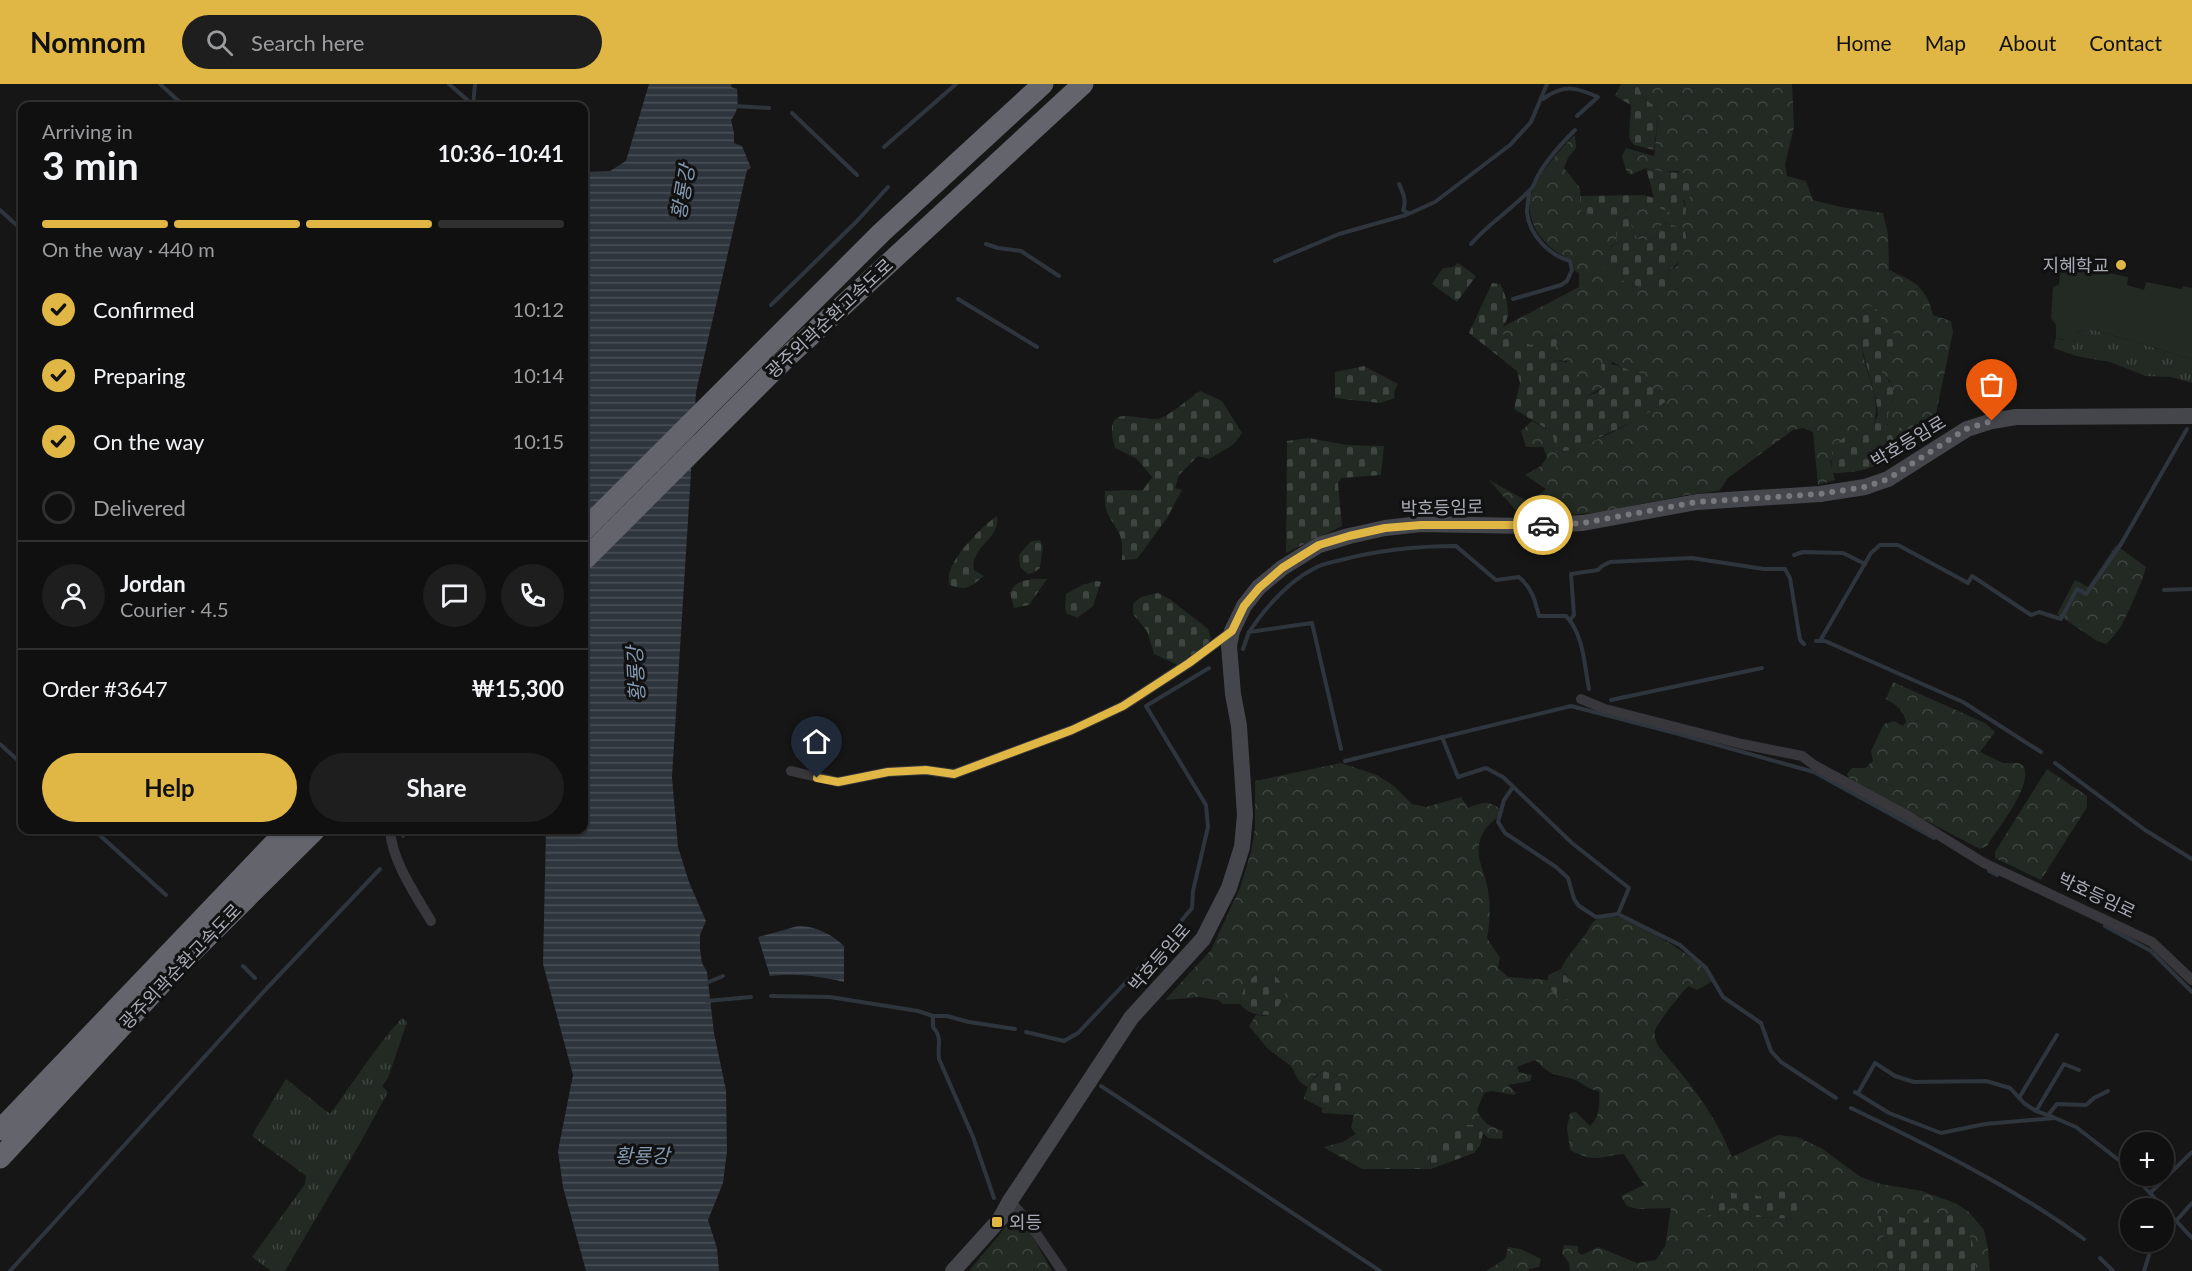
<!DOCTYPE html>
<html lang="en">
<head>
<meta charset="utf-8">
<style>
	body { margin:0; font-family:Lato,"Noto Sans KR",sans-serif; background:#1e1e1f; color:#f1f3f6; height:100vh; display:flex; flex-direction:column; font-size:22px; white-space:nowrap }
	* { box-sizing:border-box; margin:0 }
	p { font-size:20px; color:#9c9d9f }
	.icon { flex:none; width:33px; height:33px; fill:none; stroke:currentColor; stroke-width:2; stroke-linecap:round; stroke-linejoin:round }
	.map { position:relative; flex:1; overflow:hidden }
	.drawer { position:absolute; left:18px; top:18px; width:570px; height:732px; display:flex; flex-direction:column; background:#101011; border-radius:12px; box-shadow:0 2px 4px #0004,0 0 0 2px #303031 }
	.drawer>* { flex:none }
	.fabs { position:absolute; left:2120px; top:1048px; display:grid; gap:12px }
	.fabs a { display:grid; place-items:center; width:54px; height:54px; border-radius:50%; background:#101011; box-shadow:0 2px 4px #0004,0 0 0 2px #303031; font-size:30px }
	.pin { position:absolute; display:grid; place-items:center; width:51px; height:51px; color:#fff; margin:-62px -26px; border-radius:50% 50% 50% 0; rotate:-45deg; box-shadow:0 0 6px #0007 }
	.pin .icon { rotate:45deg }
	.courier { position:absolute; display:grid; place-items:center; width:60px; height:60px; margin:-30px; border:4px solid #e0b745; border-radius:50%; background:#fff; color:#222; box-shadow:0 2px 8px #0007 }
	.headline em { font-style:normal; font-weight:700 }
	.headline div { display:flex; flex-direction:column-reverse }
	.headline { display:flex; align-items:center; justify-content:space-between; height:102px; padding:0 24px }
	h1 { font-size:39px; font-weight:700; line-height:45px }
	.bar { display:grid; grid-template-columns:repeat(4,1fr); gap:9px 6px; align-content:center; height:72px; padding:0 24px }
	.bar i { height:8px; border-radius:4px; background:#303031 }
	.bar .on { background:#e0b745 }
	.bar p { grid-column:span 4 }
	.line { display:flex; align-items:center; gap:15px; padding:0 24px; border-top:2px solid #303031 }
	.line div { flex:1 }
	.round { display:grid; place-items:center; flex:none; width:63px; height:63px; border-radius:32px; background:#1e1e1f }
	ol { padding:0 24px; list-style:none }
	li { display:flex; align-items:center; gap:18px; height:66px }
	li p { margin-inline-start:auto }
	li .icon { padding:6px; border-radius:50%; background:#e0b745; color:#111; stroke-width:4 }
	li:last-child { color:#9c9d9f }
	li i { width:33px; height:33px; border:3px solid #303031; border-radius:50% }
	.cta { display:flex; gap:12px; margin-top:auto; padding:12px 24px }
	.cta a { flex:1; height:69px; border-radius:36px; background:#e0b745; color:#111; font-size:24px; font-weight:700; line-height:69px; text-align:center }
	.cta a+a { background:#1e1e1f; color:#f1f3f6 }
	header { display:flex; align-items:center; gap:36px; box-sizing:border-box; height:84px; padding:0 30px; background:#e0b745; color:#111 }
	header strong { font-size:28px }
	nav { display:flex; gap:33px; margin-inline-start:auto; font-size:21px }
	.search { width:420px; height:54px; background:#1e1e1f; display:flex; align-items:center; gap:15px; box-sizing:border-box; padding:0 21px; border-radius:33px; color:#9c9d9f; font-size:22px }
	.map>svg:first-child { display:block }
	.grass { fill:url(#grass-tufts) }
	.forest { fill:url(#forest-crowns); fill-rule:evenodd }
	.cemetery { fill:url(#cemetery-stones) }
	.park { fill:#222a23 }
	.water { fill:url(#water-rules) }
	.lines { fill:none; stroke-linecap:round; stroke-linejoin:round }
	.stream { stroke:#2f353c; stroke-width:4 }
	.street { stroke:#37373c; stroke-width:10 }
	.secondary { stroke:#45464c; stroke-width:16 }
	.highway { stroke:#64656c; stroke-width:21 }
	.done { stroke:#76787e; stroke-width:6; stroke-dasharray:0 10.8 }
	.route { stroke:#e0b745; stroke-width:8 }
	.poi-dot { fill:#e0b745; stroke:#111112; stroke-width:2 }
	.labels { text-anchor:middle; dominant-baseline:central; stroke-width:6; stroke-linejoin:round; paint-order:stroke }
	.poi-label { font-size:18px; fill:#a9acb6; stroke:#111112; text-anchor:end }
	.street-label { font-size:18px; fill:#a9acb6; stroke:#111112 }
	.water-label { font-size:20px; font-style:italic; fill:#8397ae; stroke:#111112 }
</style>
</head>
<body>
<header>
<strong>Nomnom</strong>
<div class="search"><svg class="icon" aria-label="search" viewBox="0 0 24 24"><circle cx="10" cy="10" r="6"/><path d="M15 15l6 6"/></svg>Search here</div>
<nav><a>Home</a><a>Map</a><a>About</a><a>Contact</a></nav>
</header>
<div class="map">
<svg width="2192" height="1187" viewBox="0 0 2192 1187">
	<defs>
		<pattern id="grass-tufts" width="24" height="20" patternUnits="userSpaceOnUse" patternTransform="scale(1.5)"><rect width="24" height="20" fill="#222a23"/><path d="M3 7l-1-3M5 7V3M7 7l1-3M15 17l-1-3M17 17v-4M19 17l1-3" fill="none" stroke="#3f4641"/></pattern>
		<pattern id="forest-crowns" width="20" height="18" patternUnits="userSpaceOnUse" patternTransform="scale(1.5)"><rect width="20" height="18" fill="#222a23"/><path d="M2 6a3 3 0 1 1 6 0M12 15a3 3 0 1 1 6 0" fill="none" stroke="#3f4641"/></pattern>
		<pattern id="cemetery-stones" width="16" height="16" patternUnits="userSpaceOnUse" patternTransform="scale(1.5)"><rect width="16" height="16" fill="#222a23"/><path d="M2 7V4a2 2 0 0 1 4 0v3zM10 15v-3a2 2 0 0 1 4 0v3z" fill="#3f4641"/></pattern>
		<pattern id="water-rules" width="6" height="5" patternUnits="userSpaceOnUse" patternTransform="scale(1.5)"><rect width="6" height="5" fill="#2f353c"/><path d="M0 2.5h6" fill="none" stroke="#4a5056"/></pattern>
	</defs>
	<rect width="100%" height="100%" fill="#161617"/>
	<g class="grass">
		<polygon points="2084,246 2095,246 2192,275 2192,299 2171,293 2146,292 2110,278 2076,272 2053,264 2056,254 2062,256"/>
		<path d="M402 934 407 938 388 994 382 1002 388 1008 359 1061 285 1187H271L252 1173 305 1100 306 1092 252 1052 255 1046 286 995 330 1030C354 998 375 963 402 934Z"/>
	</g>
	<g class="forest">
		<path d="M1637 0H1792L1794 43 1785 81 1787 92 1806 97 1813 116 1841 123 1883 129 1888 150 1889 186C1914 197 1926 202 1933 231L1951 237 1953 248 1933 344 1914 351 1912 361 1907 367H1897L1906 352 1901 344 1888 342 1886 335 1893 316 1890 297 1882 289 1880 282 1888 278 1896 252C1886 245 1881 239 1879 227L1860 231C1862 242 1861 253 1862 264 1865 289 1883 317 1873 341L1863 346 1830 377 1835 396 1818 401 1813 348 1803 344 1793 346 1728 394 1719 407 1687 411 1602 428 1527 435 1519 430 1489 396 1527 417 1538 412 1546 405 1525 391 1541 382 1547 373 1543 363H1526L1521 347 1532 337 1552 348 1565 367C1599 358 1637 336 1667 317L1646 298 1640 289 1628 287 1613 278 1602 288 1609 300 1587 312 1576 302 1567 277 1553 276 1546 271 1559 250 1531 261 1496 248 1508 240 1579 203V189L1575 187 1572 176C1546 166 1524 140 1531 111 1536 93 1561 64 1575 51L1576 64 1568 74 1564 84 1580 104 1581 129 1609 131 1616 148 1617 159 1611 162 1607 187 1635 202 1670 204 1667 189 1677 182 1687 151 1684 144 1663 138 1658 153 1647 156 1637 155 1625 128 1629 119 1637 117 1686 125 1679 87 1662 88 1646 84 1630 91 1626 86 1622 72 1626 64 1654 72 1659 25 1643 14Z"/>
		<path d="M2116 461 2146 483C2142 498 2136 510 2130 524 2122 540 2120 547 2106 560L2097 557 2057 530 2075 496 2088 503Z"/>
		<path d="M1893 598 1985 639 1995 648 1980 668 2003 679H2018L2024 682C2032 704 1999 742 1987 762L1980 765 1850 697 1847 690 1852 684H1865L1873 677 1871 667 1884 640 1894 637 1903 642 1906 638C1903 625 1896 621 1886 615Z"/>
		<path d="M1341 679 1377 691 1394 702 1412 720 1426 723 1461 713 1468 724C1485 717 1488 717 1504 727 1498 734 1488 740 1484 747 1471 771 1485 784 1488 807 1491 823 1490 838 1487 854L1500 874 1498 884 1508 893 1548 896 1550 905 1567 891 1561 885C1567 872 1576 863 1585 851 1590 845 1590 838 1599 834 1605 832 1616 832 1622 834 1644 843 1706 877 1713 897L1697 906 1688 902C1683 908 1655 941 1655 947 1653 959 1663 967 1669 975 1695 1005 1718 1036 1732 1073L1778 1051 1797 1053 1821 1064 1861 1093 1881 1100 1922 1107 1955 1119 1969 1128 1984 1146 1988 1165 1990 1187H1975L1976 1182 1934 1129 1922 1138H1880L1886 1161 1889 1187H1570L1569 1179 1562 1169 1564 1161 1578 1162V1168L1582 1171 1598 1163 1637 1179 1656 1176 1665 1162 1671 1124 1637 1125 1627 1122 1621 1112 1644 1101 1624 1070C1597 1072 1598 1080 1570 1066L1567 1044 1570 1029 1576 1028 1590 1042C1600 1033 1600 1020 1599 1007 1588 1006 1582 998 1573 995 1551 989 1552 992 1535 976L1517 983 1519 988 1532 991 1530 997 1508 1001 1516 1009 1514 1011 1492 1007 1484 1009 1477 1026C1482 1039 1490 1042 1503 1047L1502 1055 1488 1054 1475 1041 1429 1061 1431 1085H1362L1323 1063 1343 1058 1356 1050 1351 1044 1354 1031 1322 1029V1024L1331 1026 1343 1012 1345 994 1324 987 1315 992 1307 1003 1299 997 1291 982 1268 965 1249 942 1256 931 1266 932 1259 889C1246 897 1242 906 1240 920H1223L1218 916 1198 913 1165 916 1211 866 1240 804 1251 768 1255 744V697ZM1722 1103 1731 1109 1770 1114 1793 1135 1756 1133 1736 1121 1727 1124 1712 1112 1715 1105Z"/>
		<polygon points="2047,685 2087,712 2087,723 2041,796 1995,774 1995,768"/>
		<path d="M1013 1132 1031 1150 1052 1187H969C984 1168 1000 1152 1013 1132Z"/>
		<polygon points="1508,1163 1521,1165 1541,1175 1539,1183 1529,1185 1529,1187 1486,1187 1505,1175"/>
	</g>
	<g class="cemetery">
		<polygon points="1621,0 1637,0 1643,14 1659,25 1654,66 1634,61 1629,54 1631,21 1615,12"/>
		<path d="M1646 84 1662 88 1688 89 1691 113 1683 116 1686 125 1685 133C1665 130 1649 114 1629 119L1625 127 1637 155 1647 156 1658 153 1662 138 1684 144C1691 161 1681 179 1667 189L1670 204 1665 208C1641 205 1617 198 1600 180L1608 165 1617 159 1616 148 1609 132 1581 129 1580 112 1643 111 1654 114Z"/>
		<polygon points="1458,179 1476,192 1457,218 1432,200 1443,184 1453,183"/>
		<path d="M1492 199 1500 200C1508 215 1514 237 1497 248L1531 261 1559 250 1556 262 1546 271 1553 276 1573 279C1570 294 1576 302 1587 312L1596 309 1608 300 1602 288 1601 280C1617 278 1624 286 1640 289L1646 298 1667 317 1640 334 1578 364 1565 367 1556 365 1552 348 1514 325 1520 299 1517 287 1469 249Z"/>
		<path d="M1869 221 1879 227C1883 247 1899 247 1902 263L1896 273 1880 283C1883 293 1893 297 1893 308 1894 320 1886 330 1887 341L1901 344 1906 352C1889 381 1866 389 1833 389 1825 355 1849 351 1873 341L1878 331 1876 316 1862 264 1860 231 1864 223Z"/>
		<polygon points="1364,282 1398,300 1394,308 1395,314 1380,319 1335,314 1335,288"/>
		<path d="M1200 307 1222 317 1242 349 1234 360 1209 375 1198 372 1179 391 1175 404 1182 406 1167 434 1137 475 1122 476C1122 466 1123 455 1118 447 1108 430 1104 429 1105 407L1143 406 1152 393 1137 375 1115 364C1101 313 1139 340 1161 334 1170 331 1191 313 1200 307Z"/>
		<polygon points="1308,354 1347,361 1384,362 1381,391 1341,394 1338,400 1342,442 1286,469 1287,357"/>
		<path d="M997 432C1002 454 969 463 974 486L984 492C969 504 967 507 949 501 949 497 948 491 950 487 956 469 982 442 997 432Z"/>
		<polygon points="1040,456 1043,463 1040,484 1033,489 1028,490 1020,483 1019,471 1030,458"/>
		<path d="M1033 495H1047L1029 521 1014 524 1010 509C1015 498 1021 497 1033 495Z"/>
		<polygon points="1097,497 1101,498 1093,522 1077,534 1066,529 1065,523 1066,510 1082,501"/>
		<polygon points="1158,509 1171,516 1208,545 1211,555 1203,565 1182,583 1154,570 1147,547 1133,530 1133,520 1141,513"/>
		<path d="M1561 885C1570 894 1570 904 1569 916 1556 914 1547 906 1548 891Z"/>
		<path d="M1259 889C1275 889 1280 894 1285 909L1275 929C1261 933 1249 931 1240 920 1242 906 1246 897 1259 889Z"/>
		<path d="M1324 987 1345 994 1347 1001 1343 1012 1331 1026 1322 1024 1304 1015C1307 1002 1311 994 1324 987Z"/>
		<polygon points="1467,1041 1475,1041 1483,1049 1480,1062 1474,1069 1431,1085 1429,1061 1449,1047"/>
		<path d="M1722 1103C1732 1110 1737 1112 1748 1106L1757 1112 1769 1113 1775 1107 1788 1108 1802 1120 1801 1132 1794 1135 1756 1133 1736 1121 1708 1133 1704 1129 1715 1105Z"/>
		<path d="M1934 1129C1942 1129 1951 1129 1957 1134 1972 1145 1977 1170 1975 1187H1889L1886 1161 1878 1132H1894L1922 1138Z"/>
	</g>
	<polygon class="park" points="2066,180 2128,193 2127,201 2144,206 2146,198 2182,205 2183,202 2192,204 2192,275 2095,246 2084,246 2077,249 2074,257 2056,254 2056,241 2051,234 2053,204 2059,200 2061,185"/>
	<g class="water">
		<path d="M649 0H732L731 3 737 5C738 18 739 26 731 36L734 49V59L742 62 751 84 747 86 696 308 672 693 678 763 689 798 706 837 700 851V865L702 879 707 888 714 949 726 1006 727 1067 723 1099 708 1136 717 1164 719 1187H586L563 1103 558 1067 573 991 543 880 546 746H584V101L586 88 610 87 626 77Z"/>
		<path d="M798 842C814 841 833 851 844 862V898C819 892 795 889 770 892L758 853Z"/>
	</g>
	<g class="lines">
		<g class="stream">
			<polyline points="160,0 184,22"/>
			<polyline points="449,0 473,21"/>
			<path d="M1543 15C1564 0 1575 3 1598 13L1577 32"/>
			<polyline points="473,22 475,0"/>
			<polyline points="734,22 769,24"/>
			<polyline points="792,29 857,91"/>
			<polyline points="884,63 956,0"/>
			<path d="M1399 100C1403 109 1407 117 1403 126L1408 129"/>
			<polyline points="0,126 22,146"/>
			<polyline points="986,160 998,164 1021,167 1059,192"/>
			<path d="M1471 160C1489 139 1511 126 1530 106 1535 102 1535 95 1539 90 1548 74 1562 59 1575 46"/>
			<polyline points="1275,177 1339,150 1406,131 1435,118 1510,61 1531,38 1547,0"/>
			<polyline points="958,215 1037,263"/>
			<path d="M1513 215 1561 201 1567 197 1572 186 1570 177C1549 171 1529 151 1527 128 1527 121 1529 114 1529 108"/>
			<polyline points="771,221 857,137 888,103"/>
			<polyline points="1794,471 1803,468 1843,469 1865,480"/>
			<polyline points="2164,506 2192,505"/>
			<polyline points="1570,536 1574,531 1571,490 1598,486 1602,482 1610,478 1692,474 1764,485 1785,485 1790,494 1800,556 1804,560"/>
			<path d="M1249 548C1266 523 1287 498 1315 484 1322 480 1333 478 1341 476 1379 466 1417 462 1456 462L1496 496 1519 493C1532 504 1535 516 1539 532H1566C1584 551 1584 580 1589 605"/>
			<polyline points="1816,557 1825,557 1963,618 2041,668"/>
			<polyline points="1820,557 1871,469 1880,461 1898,461 1968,499 1972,492 2031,531 2039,528 2061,535 2077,505 2086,510 2121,460 2187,345"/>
			<polyline points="1243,565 1249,548 1312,539 1341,665"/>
			<polyline points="1611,616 1762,584"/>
			<polyline points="1442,653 1458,693 1486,684 1503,693 1572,759 1629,804 1618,830 1680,861 1706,884 1723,913 1761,939 1771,967 1781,978 1836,1014"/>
			<polyline points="0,660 22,680"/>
			<polyline points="1345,677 1571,622 1675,649 1814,688 1934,754"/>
			<polyline points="2055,679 2145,746 2192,775"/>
			<polyline points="1513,703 1504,716 1498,738 1505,749 1556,783 1568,794 1574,815 1579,822 1596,833 1618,830"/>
			<polyline points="94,746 166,811"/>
			<polyline points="403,752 403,746"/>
			<polyline points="1989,787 1997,791"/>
			<polyline points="2105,842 2151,867 2192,908"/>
			<polyline points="243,882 255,894"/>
			<polyline points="704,900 723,892"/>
			<polyline points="771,912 830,913 918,927 933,932 947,932 969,938 1015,945"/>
			<polyline points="707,917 751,913"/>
			<path d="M933 932V943C943 954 937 962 939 975L973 1053 994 1114"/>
			<polyline points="1026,948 1064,957 1078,949 1163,859 1192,824 1193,807 1208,743 1206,721 1146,622 1209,584"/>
			<polyline points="1101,1002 1380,1187"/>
			<polyline points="1855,1008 1889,1029 1941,1049 1985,1040 2055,1034 2076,1043 2120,1077 2130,1088"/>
			<polyline points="1858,1009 1875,979 1895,992 1914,998 1986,997 2010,1004 2025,1020 2036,1027"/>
			<polyline points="2019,1014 2057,951"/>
			<path d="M1851 1024C1931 1063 2012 1102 2084 1155"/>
			<polyline points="2048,1031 2057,1020 2086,1021 2094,1014 2108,1007"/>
			<polyline points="2053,1033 2036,1027 2064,980 2079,986"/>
			<polyline points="2134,1092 2192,1154"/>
			<polyline points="2150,1109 2192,1068"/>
			<polyline points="2176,1137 2192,1119"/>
			<polyline points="2100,1174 2113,1187"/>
			<polyline points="10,1187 267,904 380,785"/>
			<polyline points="2144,1187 2153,1158"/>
		</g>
		<g class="street">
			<polyline points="1581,615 1605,625 1742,660 1802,672 1814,681 1908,732 1984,779 2152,858 2192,896"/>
			<polyline points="791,687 838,698 888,688 925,686 954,690 1072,646 1123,622 1189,579 1232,547"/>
			<path d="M390 746C392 777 415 810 431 837"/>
			<polyline points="1010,1117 1027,1136 1062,1187"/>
		</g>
		<polyline class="secondary" points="953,1187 1000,1135 1010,1117 1131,934 1203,855 1229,804 1242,763 1245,731 1239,642 1233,610 1229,562 1232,547 1244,522 1259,503 1282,484 1319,461 1349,452 1385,444 1421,440 1526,442 1583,439 1697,418 1820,410 1865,403 1888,395 1967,345 1992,337 2016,333 2192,332"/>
		<g class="highway">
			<polyline points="584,446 881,149 1043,0"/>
			<polyline points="584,476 785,275 1083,0"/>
			<polyline points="0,1046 287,746"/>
			<polyline points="0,1074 174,886 315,746"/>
		</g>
	</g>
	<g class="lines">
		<polyline class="done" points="1543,441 1583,439 1697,418 1820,410 1865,403 1888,395 1966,345 1992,337"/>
		<polyline class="route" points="817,694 838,698 888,688 926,686 954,690 1072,646 1123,622 1189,579 1232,547 1244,522 1259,504 1282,484 1319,461 1349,452 1385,444 1421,441 1543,441"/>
	</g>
	<g class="poi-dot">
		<circle cx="2121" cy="181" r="6"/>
		<rect x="991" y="1132" width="12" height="12" rx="3"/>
	</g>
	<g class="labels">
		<g class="poi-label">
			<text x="2109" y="181">지혜학교</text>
			<text x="1009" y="1138" text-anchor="start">외등</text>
		</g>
		<g class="street-label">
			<text transform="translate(829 234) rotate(-43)">광주외곽순환고속도로</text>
			<text transform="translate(1908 357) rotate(-31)">박호등임로</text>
			<text transform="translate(1442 423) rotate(-1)">박호등임로</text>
			<text transform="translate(2097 811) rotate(25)">박호등임로</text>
			<text transform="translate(1159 873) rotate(-49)">박호등임로</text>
			<text transform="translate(180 882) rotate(-46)">광주외곽순환고속도로</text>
		</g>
		<g class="water-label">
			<text transform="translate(682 108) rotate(-80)">황룡강</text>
			<text transform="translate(635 590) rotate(-93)">황룡강</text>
			<text x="642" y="1071">황룡강</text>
		</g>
	</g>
</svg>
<div class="fabs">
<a>+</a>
<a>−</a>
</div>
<div class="pin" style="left:1992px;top:337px;background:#ea580c"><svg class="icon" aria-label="bag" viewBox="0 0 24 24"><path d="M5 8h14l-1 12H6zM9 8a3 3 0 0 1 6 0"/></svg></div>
<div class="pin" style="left:817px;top:694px;background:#1f2937"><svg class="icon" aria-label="home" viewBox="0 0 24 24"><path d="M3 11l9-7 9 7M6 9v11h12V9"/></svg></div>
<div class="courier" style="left:1543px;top:441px"><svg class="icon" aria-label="car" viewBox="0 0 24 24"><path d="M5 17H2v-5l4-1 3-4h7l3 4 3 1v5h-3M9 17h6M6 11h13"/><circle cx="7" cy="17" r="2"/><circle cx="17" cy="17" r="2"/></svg></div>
<section class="drawer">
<div class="headline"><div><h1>3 min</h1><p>Arriving in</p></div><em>10:36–10:41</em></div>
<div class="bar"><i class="on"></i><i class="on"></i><i class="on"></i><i></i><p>On the way · 440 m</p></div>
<ol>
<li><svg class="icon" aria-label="check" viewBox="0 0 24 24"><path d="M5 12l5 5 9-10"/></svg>Confirmed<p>10:12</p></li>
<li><svg class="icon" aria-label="check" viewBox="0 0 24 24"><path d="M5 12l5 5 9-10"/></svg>Preparing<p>10:14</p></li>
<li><svg class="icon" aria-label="check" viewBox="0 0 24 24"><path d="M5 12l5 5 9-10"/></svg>On the way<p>10:15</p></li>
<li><i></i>Delivered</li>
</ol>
<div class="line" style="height:108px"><a class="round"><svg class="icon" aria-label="person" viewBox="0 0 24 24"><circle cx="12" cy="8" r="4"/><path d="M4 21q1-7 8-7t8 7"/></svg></a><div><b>Jordan</b><p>Courier · 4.5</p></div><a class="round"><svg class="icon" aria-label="chat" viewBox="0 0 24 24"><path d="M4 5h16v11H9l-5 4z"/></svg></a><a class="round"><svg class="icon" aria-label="phone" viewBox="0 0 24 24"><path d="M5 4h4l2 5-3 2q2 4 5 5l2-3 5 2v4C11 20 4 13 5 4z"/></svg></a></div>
<div class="line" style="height:78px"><div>Order #3647</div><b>₩15,300</b></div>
<div class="cta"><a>Help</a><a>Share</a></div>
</section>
</div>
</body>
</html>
